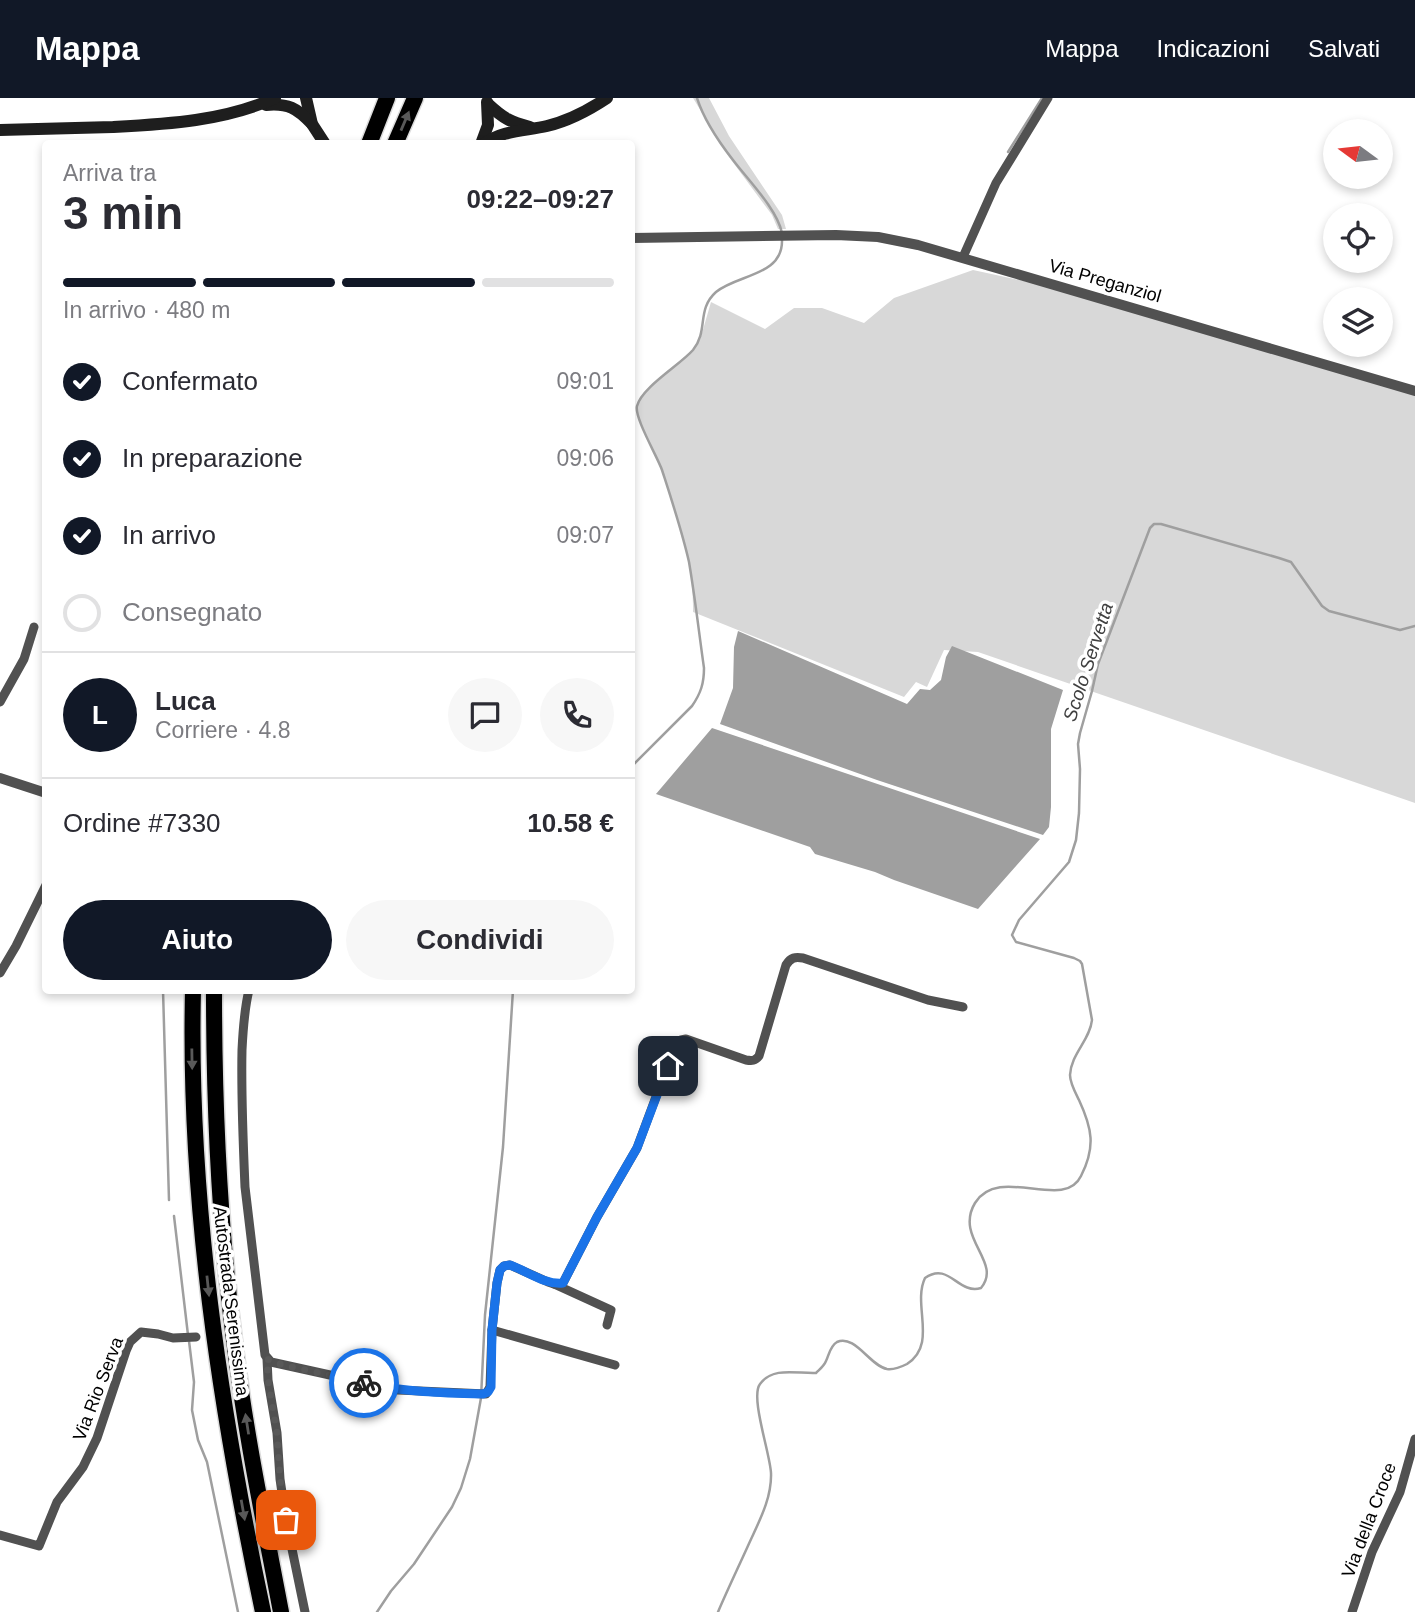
<!DOCTYPE html>
<html lang="it">
<head>
<meta charset="utf-8">
<style>
	body { margin:0; font-family:Helvetica,sans-serif; background:#f7f7f7; color:#2b2b33; height:100vh; display:flex; flex-direction:column; font-size:26px; white-space:nowrap }
	* { box-sizing:border-box; margin:0 }
	p { font-size:23px; color:#7c7c81 }
	.icon { flex:none; width:38px; height:38px; fill:none; stroke:currentColor; stroke-width:2; stroke-linecap:round; stroke-linejoin:round }
	.map { position:relative; flex:1; overflow:hidden }
	.details { position:absolute; left:42px; top:42px; width:593px; height:854px; display:flex; flex-direction:column; background:#fff; border-radius:7px; box-shadow:0 4px 10px #0003 }
	.details>* { flex:none }
	.needle { width:46px; rotate:285deg }
	.fabs { position:absolute; left:1323px; top:21px; display:grid; gap:14px }
	.fabs a { display:grid; place-items:center; width:70px; height:70px; border-radius:50%; background:#fff; box-shadow:0 4px 10px #0003; font-size:35px }
	.pin { position:absolute; display:grid; place-items:center; width:60px; height:60px; color:#fff; margin:-30px; border-radius:14px; box-shadow:0 4px 10px #0006 }
	.courier { position:absolute; display:grid; place-items:center; width:70px; height:70px; margin:-35px; border:5px solid #1a73e8; border-radius:50%; background:#fff; color:#222; box-shadow:0 2px 9px #0007 }
	.overview em { font-style:normal; font-weight:800 }
	.overview div { display:flex; flex-direction:column-reverse }
	.overview { display:flex; align-items:center; justify-content:space-between; height:119px; padding:0 21px }
	h1 { font-size:46px; font-weight:800; line-height:52px }
	.bar { display:grid; grid-template-columns:repeat(4,1fr); gap:10px 7px; align-content:center; height:84px; padding:0 21px }
	.bar i { height:9px; border-radius:5px; background:#e1e1e2 }
	.bar .active { background:#111827 }
	.bar p { grid-column:span 4 }
	.line { display:flex; align-items:center; gap:18px; padding:0 21px; border-top:2px solid #e1e1e2 }
	.line div { flex:1 }
	.round { display:grid; place-items:center; flex:none; width:74px; height:74px; border-radius:37px; background:#f7f7f7 }
	ol { padding:0 21px; list-style:none }
	li { display:flex; align-items:center; gap:21px; height:77px }
	li p { margin-inline-start:auto }
	li .icon { padding:7px; border-radius:50%; background:#111827; color:#fff; stroke-width:4 }
	li:last-child { color:#7c7c81 }
	li i { width:38px; height:38px; border:4px solid #e1e1e2; border-radius:50% }
	.primary-button { display:flex; gap:14px; margin-top:auto; padding:14px 21px }
	.primary-button a { flex:1; height:80px; border-radius:42px; background:#111827; color:#fff; font-size:28px; font-weight:800; line-height:80px; text-align:center }
	.primary-button a+a { background:#f7f7f7; color:#2b2b33 }
	header { display:flex; align-items:center; gap:42px; box-sizing:border-box; height:98px; padding:0 35px; background:#111827; color:#fff }
	header strong { font-size:33px }
	nav { display:flex; gap:38px; margin-inline-start:auto; font-size:24px }
	.map>svg:first-child { display:block }
	.green { fill:#d8d8d8 }
	.water { fill:#9f9f9f }
	.lines { fill:none; stroke-linecap:round; stroke-linejoin:round }
	.stream { stroke:#9f9f9f; stroke-width:2.5 }
	.motorway-casing { stroke:#dbdbdb; stroke-width:19 }
	.minor { stroke:#515151; stroke-width:9 }
	.tertiary { stroke:#515151; stroke-width:10 }
	.secondary { stroke:#1e1e1e; stroke-width:12 }
	.motorway { stroke:#000; stroke-width:16 }
	.oneway { fill:#595959 }
	.done { stroke:#595959; stroke-width:7; stroke-dasharray:0 12.6 }
	.route { stroke:#1a73e8; stroke-width:9 }
	.labels { text-anchor:middle; dominant-baseline:central; stroke-width:7; stroke-linejoin:round; paint-order:stroke }
	.street-label { font-size:18px; fill:#000; stroke:#fff }
	.water-label { font-size:19px; font-style:italic; fill:#404040; stroke:#fff }
</style>
</head>
<body>
<header>
<strong>Mappa</strong>
<nav><a>Mappa</a><a>Indicazioni</a><a>Salvati</a></nav>
</header>
<div class="map">
<svg width="1415" height="1514" viewBox="0 0 1415 1514">
	<rect width="100%" height="100%" fill="#fff"/>
	<g class="green">
		<polygon points="693,0 709,0 729,38 782,117 786,131 778,131 772,117 729,59"/>
		<path d="M973 172 1107 201 1415 296V705L978 554 944 552 927 589 916 584 904 599 693 514C694 473 682 432 669 393 664 379 660 365 654 352 649 342 634 319 637 307 642 289 680 265 694 250L700 242 711 204 765 231 794 210H822L864 225 894 200Z"/>
	</g>
	<g class="water">
		<polygon points="738,533 907,606 920,591 930,592 941,582 946,559 952,548 1063,592 1051,631 1051,709 1049,729 1043,737 877,682 720,626 733,590 734,549"/>
		<polygon points="712,630 1040,741 978,811 894,782 875,774 815,756 810,749 656,696"/>
	</g>
	<g class="lines">
		<g class="stream">
			<path d="M697 0C704 22 719 44 733 62 748 82 777 111 782 135"/>
			<polyline points="1008,54 1042,0"/>
			<path d="M632 668 692 608C701 595 704 585 704 570 699 535 695 499 689 464 682 433 672 403 662 372 657 358 634 319 637 308 642 289 680 267 693 252 709 232 696 212 716 194 738 176 783 178 782 142"/>
			<polyline points="163,892 169,1102"/>
			<polyline points="174,1118 188,1237"/>
			<polyline points="189,1243 194,1284 192,1312 198,1342 207,1364 238,1514"/>
			<polyline points="377,1514 391,1493 414,1466 452,1409 461,1390 470,1361 481,1300 485,1217 503,1049 513,892"/>
			<path d="M718 1514C727 1493 737 1472 747 1450 757 1427 772 1402 771 1375 770 1355 750 1299 760 1286 773 1268 798 1276 816 1275 820 1271 824 1268 826 1263 829 1257 830 1248 837 1244 855 1236 870 1268 887 1271 894 1272 901 1269 907 1266 938 1246 912 1207 925 1180 949 1163 958 1197 981 1190 1003 1164 954 1140 975 1105 999 1066 1064 1114 1081 1078 1096 1049 1092 1030 1079 1002 1075 994 1070 985 1070 977 1071 956 1090 942 1092 922L1082 866 1080 863 1074 860 1016 844 1012 837 1019 822 1069 764 1076 742 1079 715 1080 671 1078 646 1080 635 1092 593 1098 566 1150 430 1154 426H1161L1279 460 1291 464 1322 508 1329 513 1400 532 1415 528"/>
		</g>
		<g class="motorway-casing">
			<g id="motorway">
				<polyline points="369,46 387,0"/>
				<polyline points="395,46 415,0"/>
				<path d="M193 892C188 1102 220 1310 263 1514"/>
				<path d="M214 892C214 1009 219 1126 234 1242 245 1333 264 1424 281 1514"/>
			</g>
		</g>
		<g class="minor">
			<polyline points="963,159 996,85 1048,0"/>
			<polyline points="0,604 24,561 34,529"/>
			<polyline points="0,875 16,848 46,787"/>
			<path d="M249 892C244 912 243 932 242 952 241 998 243 1043 245 1089L265 1257 271 1264 398 1292 486 1296 490 1289 492 1232 497 1185 500 1172 504 1168 510 1167 548 1184 554 1186 563 1185 597 1119 637 1050 673 953 681 942 686 941 746 962C752 963 755 963 759 958L786 867C791 859 795 859 803 860L928 902 963 909"/>
			<polyline points="554,1186 611,1212 607,1227"/>
			<polyline points="492,1232 615,1267"/>
			<polyline points="267,1261 268,1282 277,1335 280,1381 286,1422 305,1514"/>
			<polyline points="0,1437 39,1448 57,1404 83,1369 97,1340 126,1253 130,1244 141,1234 158,1236 173,1240 196,1239"/>
			<polyline points="1352,1514 1372,1454 1400,1394 1415,1341"/>
		</g>
		<g class="tertiary">
			<polyline points="632,140 836,137 878,139 918,147 1415,293"/>
			<polyline points="0,680 46,695"/>
		</g>
		<g class="secondary">
			<polyline points="306,0 312,26 325,46"/>
			<path d="M488 6C503 20 510 24 530 29"/>
			<path d="M266 7C288 5 297 10 312 26"/>
			<path d="M0 32C38 31 75 30 113 29 168 26 224 23 275 0"/>
			<polyline points="481,46 488,27 487,4"/>
			<path d="M484 46C502 32 526 33 547 28 568 23 589 12 607 0"/>
		</g>
		<use href="#motorway" class="motorway"/>
	</g>
	<defs><path id="oneway-solid" d="M-6-.8H1V-3.2L6.5 0L1 3.2V.8H-6Z" transform="scale(1.75)"/></defs>
	<g class="oneway">
		<use href="#oneway-solid" transform="translate(405 23) rotate(-67)"/>
		<use href="#oneway-solid" transform="translate(192 961) rotate(89)"/>
		<use href="#oneway-solid" transform="translate(208 1188) rotate(84)"/>
		<use href="#oneway-solid" transform="translate(247 1326) rotate(-99)"/>
		<use href="#oneway-solid" transform="translate(243 1412) rotate(80)"/>
	</g>
	<g class="lines">
		<polyline class="done" points="286,1422 280,1381 277,1335 268,1282 267,1261 283,1267 364,1285"/>
		<path class="route" d="M364 1285C403 1294 443 1295 483 1296L488 1294 491 1289 492 1232 497 1185 500 1172 504 1168 510 1167C527 1173 545 1187 563 1185L597 1119 637 1050 668 968"/>
	</g>
	<g class="labels">
		<g class="street-label">
			<text transform="translate(1105 183) rotate(16)">Via Preganziol</text>
			<text transform="translate(231 1203) rotate(83)">Autostrada Serenissima</text>
			<text transform="translate(98 1291) rotate(-69)">Via Rio Serva</text>
			<text transform="translate(1369 1422) rotate(-69)">Via della Croce</text>
		</g>
		<g class="water-label">
			<text transform="translate(1088 564) rotate(-72)">Scolo Servetta</text>
		</g>
	</g>
</svg>
<div class="fabs">
<a><svg class="needle" viewBox="-14 -14 28 28"><path d="M0-13l5 13h-10z" fill="#e53935"/><path d="M0 13l5-13h-10z" fill="#7c7c81"/></svg></a>
<a><svg class="icon" aria-label="locate" viewBox="0 0 24 24"><circle cx="12" cy="12" r="6"/><path d="M12 2v4M12 18v4M2 12h4M18 12h4"/></svg></a>
<a><svg class="icon" aria-label="layers" viewBox="0 0 24 24"><path d="M12 4l9 5-9 5-9-5zM3 14l9 5 9-5"/></svg></a>
</div>
<div class="pin" style="left:286px;top:1422px;background:#ea580c"><svg class="icon" aria-label="bag" viewBox="0 0 24 24"><path d="M5 8h14l-1 12H6zM9 8a3 3 0 0 1 6 0"/></svg></div>
<div class="pin" style="left:668px;top:968px;background:#1f2937"><svg class="icon" aria-label="home" viewBox="0 0 24 24"><path d="M3 11l9-7 9 7M6 9v11h12V9"/></svg></div>
<div class="courier" style="left:364px;top:1285px"><svg class="icon" aria-label="bike" viewBox="0 0 24 24"><circle cx="6" cy="16" r="4"/><circle cx="18" cy="16" r="4"/><path d="M6 16l4-8h5l3 8M10 8l3 8H6M13 5h3"/></svg></div>
<section class="details">
<div class="overview"><div><h1>3 min</h1><p>Arriva tra</p></div><em>09:22–09:27</em></div>
<div class="bar"><i class="active"></i><i class="active"></i><i class="active"></i><i></i><p>In arrivo · 480 m</p></div>
<ol>
<li><svg class="icon" aria-label="check" viewBox="0 0 24 24"><path d="M5 12l5 5 9-10"/></svg>Confermato<p>09:01</p></li>
<li><svg class="icon" aria-label="check" viewBox="0 0 24 24"><path d="M5 12l5 5 9-10"/></svg>In preparazione<p>09:06</p></li>
<li><svg class="icon" aria-label="check" viewBox="0 0 24 24"><path d="M5 12l5 5 9-10"/></svg>In arrivo<p>09:07</p></li>
<li><i></i>Consegnato</li>
</ol>
<div class="line" style="height:126px"><b class="round" style="background:#111827;color:#fff">L</b><div><b>Luca</b><p>Corriere · 4.8</p></div><a class="round"><svg class="icon" aria-label="chat" viewBox="0 0 24 24"><path d="M4 5h16v11H9l-5 4z"/></svg></a><a class="round"><svg class="icon" aria-label="phone" viewBox="0 0 24 24"><path d="M5 4h4l2 5-3 2q2 4 5 5l2-3 5 2v4C11 20 4 13 5 4z"/></svg></a></div>
<div class="line" style="height:91px"><div>Ordine #7330</div><b>10.58 €</b></div>
<div class="primary-button"><a>Aiuto</a><a>Condividi</a></div>
</section>
</div>
</body>
</html>
